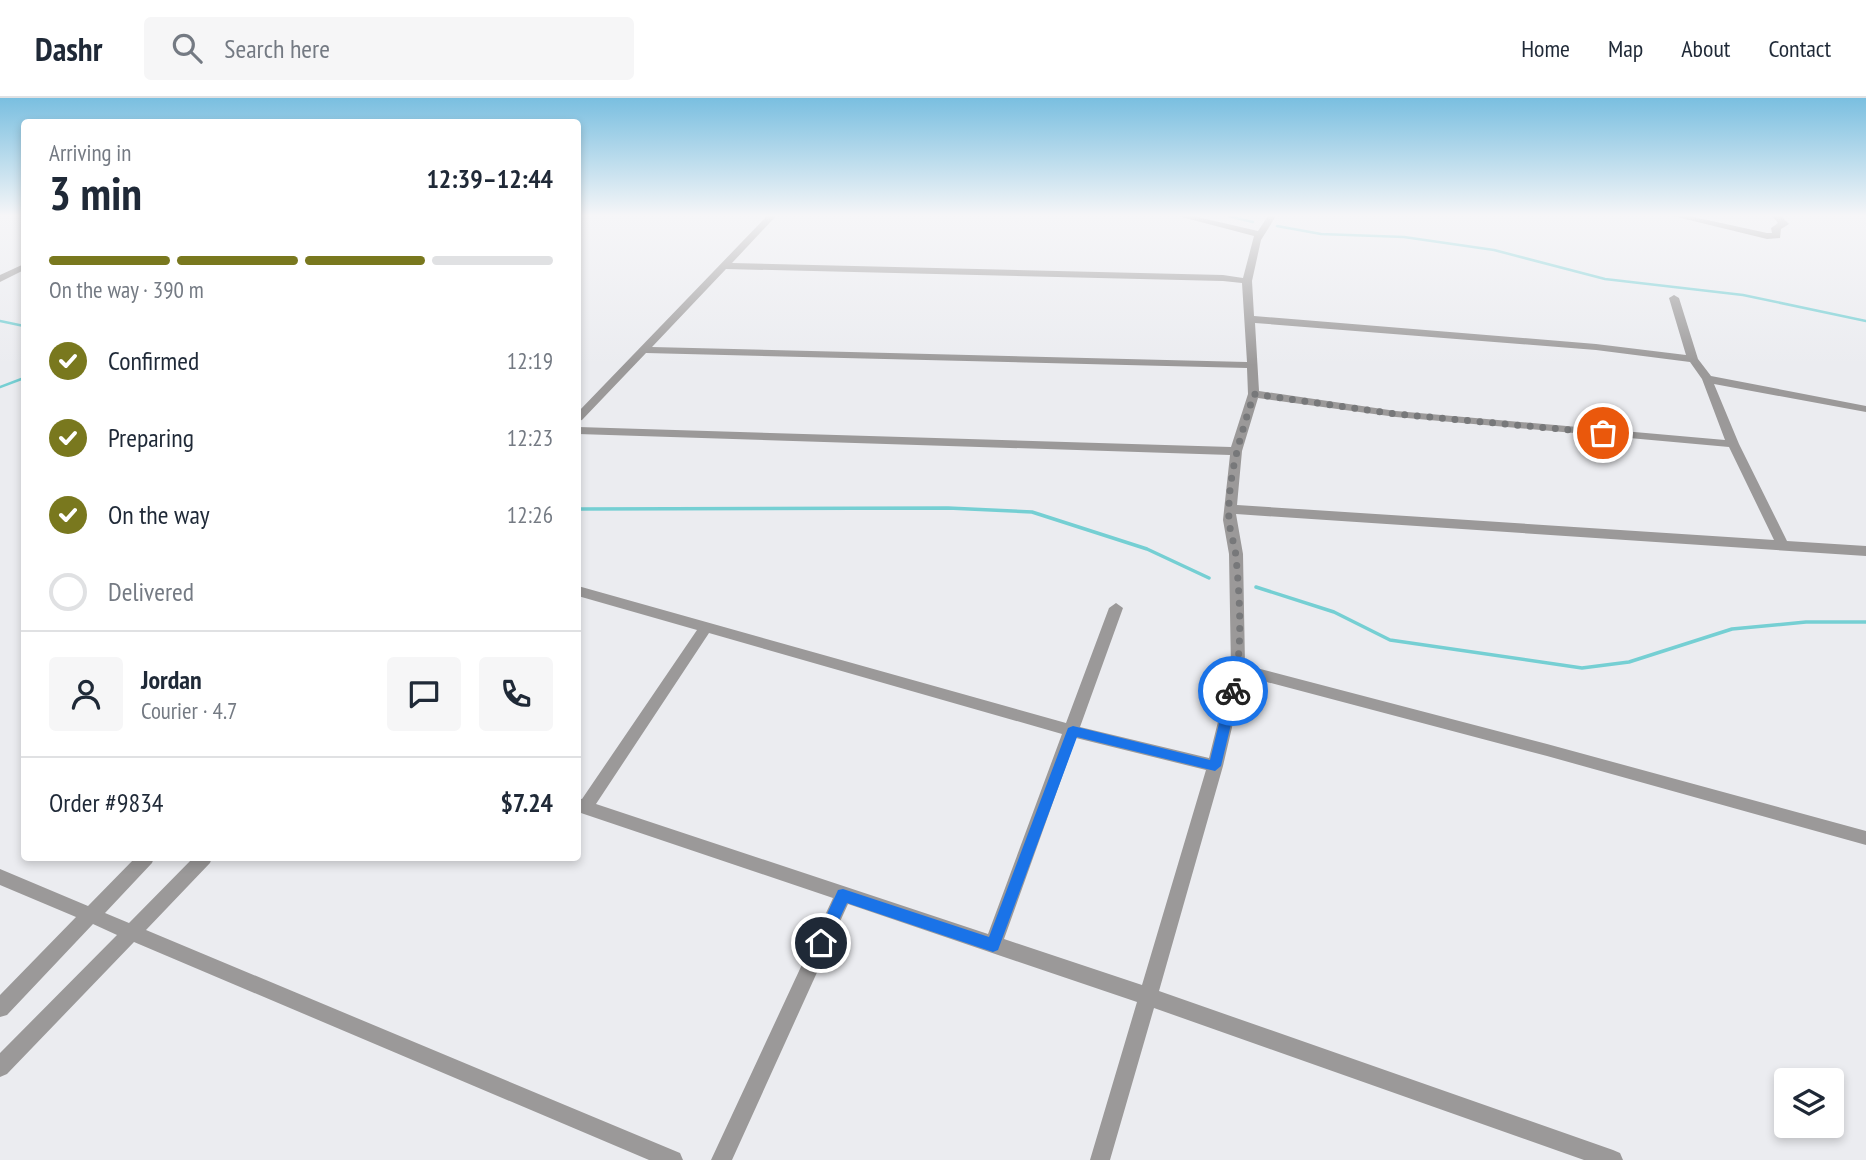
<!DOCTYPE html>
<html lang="en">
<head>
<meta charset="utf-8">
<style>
	body { margin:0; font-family:"PT Sans Narrow",sans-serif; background:#f6f6f7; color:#1f2937; height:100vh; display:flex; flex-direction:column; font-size:26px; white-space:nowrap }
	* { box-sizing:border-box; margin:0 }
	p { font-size:23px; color:#747a83 }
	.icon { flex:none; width:38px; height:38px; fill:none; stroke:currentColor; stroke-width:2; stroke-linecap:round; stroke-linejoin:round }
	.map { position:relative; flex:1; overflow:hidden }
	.drawer { position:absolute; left:21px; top:21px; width:560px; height:742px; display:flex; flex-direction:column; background:#fff; border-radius:7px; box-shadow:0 4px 10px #0003 }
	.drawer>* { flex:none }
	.buttons { position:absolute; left:1774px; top:970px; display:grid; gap:14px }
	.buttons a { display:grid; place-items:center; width:70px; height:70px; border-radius:7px; background:#fff; box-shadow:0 4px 10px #0003; font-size:35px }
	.pin { position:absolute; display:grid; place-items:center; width:60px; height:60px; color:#fff; margin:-30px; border:4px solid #fff; border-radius:50%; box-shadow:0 2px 7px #0007 }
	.courier { position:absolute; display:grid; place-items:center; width:70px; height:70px; margin:-35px; border:5px solid #1a73e8; border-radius:50%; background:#fff; color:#222; box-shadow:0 2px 9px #0007 }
	.summary em { font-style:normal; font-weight:600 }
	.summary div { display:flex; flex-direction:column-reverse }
	.summary { display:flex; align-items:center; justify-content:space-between; height:119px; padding:0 28px }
	h1 { font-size:46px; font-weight:600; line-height:52px }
	.bar { display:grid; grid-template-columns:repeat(4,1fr); gap:10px 7px; align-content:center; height:84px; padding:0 28px }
	.bar i { height:9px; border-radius:5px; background:#e0e1e3 }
	.bar .selected { background:#79781e }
	.bar p { grid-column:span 4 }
	.line { display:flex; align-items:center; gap:18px; padding:0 28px; border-top:2px solid #e0e1e3 }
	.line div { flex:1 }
	.round { display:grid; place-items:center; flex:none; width:74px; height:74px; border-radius:7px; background:#f6f6f7 }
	ol { padding:0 28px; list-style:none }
	li { display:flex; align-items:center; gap:21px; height:77px }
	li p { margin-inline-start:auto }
	li .icon { padding:7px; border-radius:50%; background:#79781e; color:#fff; stroke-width:4 }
	li:last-child { color:#747a83 }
	li i { width:38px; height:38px; border:4px solid #e0e1e3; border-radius:50% }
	header { display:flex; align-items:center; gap:42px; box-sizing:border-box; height:98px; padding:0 35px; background:#fff; border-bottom:2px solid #e0e1e3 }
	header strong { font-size:33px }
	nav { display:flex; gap:38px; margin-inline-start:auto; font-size:24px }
	.search { width:490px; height:63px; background:#f6f6f7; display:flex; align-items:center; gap:18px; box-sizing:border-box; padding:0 24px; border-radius:7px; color:#747a83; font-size:26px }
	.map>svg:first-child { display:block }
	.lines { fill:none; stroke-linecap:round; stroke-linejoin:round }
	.stream-far1 { stroke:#75cfd3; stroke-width:2.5 }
	.stream { stroke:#75cfd3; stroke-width:3.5 }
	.minor { fill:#9b9999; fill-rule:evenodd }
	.route { fill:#1a73e8 }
	.done { stroke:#77787a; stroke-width:7; stroke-dasharray:0 12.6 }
</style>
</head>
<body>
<header>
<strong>Dashr</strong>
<div class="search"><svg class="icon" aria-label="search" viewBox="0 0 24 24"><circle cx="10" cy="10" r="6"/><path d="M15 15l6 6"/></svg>Search here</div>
<nav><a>Home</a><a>Map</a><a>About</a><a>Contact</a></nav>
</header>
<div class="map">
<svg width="1866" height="1062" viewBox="0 0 1866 1062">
	<rect width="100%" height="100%" fill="#ebecf0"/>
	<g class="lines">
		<g class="stream-far1">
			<polyline points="1228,118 1253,124"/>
			<polyline points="1277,128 1321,136 1404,139 1494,152 1605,181 1743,197 1866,223"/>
			<polyline points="0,223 24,228"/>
			<polyline points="0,289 24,280"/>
		</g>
		<g class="stream">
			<polyline points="578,411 948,410 1032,414 1147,451 1209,480"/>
			<polyline points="1256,489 1334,514 1390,542 1582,570 1629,564 1732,531 1806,524 1866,524"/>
		</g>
		<g class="minor">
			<path d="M767 118H776L732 165 1223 177 1243 180 1254 138 1178 118H1193L1258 133 1268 118H1276L1261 142 1252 183 1254 218 1596 246 1686 257 1669 200 1674 197 1679 200 1698 261 1711 278 1866 308V314L1714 286 1739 346 1787 443 1866 448V458L1236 416 1243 456 1245 567 1547 646 1866 733V747L1547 658 1244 578 1223 668 1159 893 1613 1052 1620 1055 1623 1062H1584L1154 910 1110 1062H1090L1137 904 848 806 732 1062H711L833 800 578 714V700L582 701 697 532 578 498V488L1066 625 1109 510 1116 505 1123 510 1080 629 1209 660 1231 571 1229 456 1223 422 1230 357 578 336V329L1231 349 1248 296 1247 270 646 255 582 322 578 323V314ZM726 171 1223 183 1242 185 1247 264 652 249ZM1255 225 1596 252 1690 264 1702 281 1725 342 1396 313 1259 293ZM1258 300 1396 319 1729 349 1774 442 1237 407 1242 353ZM709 535 1062 636 988 836 596 706ZM1076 640 1206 672 1142 887 1004 841Z"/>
			<polygon points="1673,118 1689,118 1767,135 1772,135 1771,130 1778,125 1772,118 1781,118 1789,126 1781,131 1780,140 1767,141"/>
			<polygon points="24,166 24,172 0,184 0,177"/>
			<polygon points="135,760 154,760 152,765 105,815 129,825 193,760 212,760 210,765 146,832 680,1055 683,1062 649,1062 134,844 7,976 0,979 0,955 117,837 93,826 7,917 0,919 0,897 76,819 0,787 0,771 88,808"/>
		</g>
	</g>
	<linearGradient id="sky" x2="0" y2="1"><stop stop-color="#7abfe0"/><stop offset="0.44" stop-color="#f6f6f8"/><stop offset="1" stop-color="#f6f6f8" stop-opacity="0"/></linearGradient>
	<rect width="1866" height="267" fill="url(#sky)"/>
	<polygon class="route" points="1233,589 1239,593 1221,668 1215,673 1077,639 998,852 993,854 847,805 826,850 816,850 813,845 816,840 838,792 843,791 989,839 1068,630 1073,628 1210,662 1227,593"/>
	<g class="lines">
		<path class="done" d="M1233 593C1243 551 1240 503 1236 459 1235 447 1230 435 1229 422 1227 380 1241 336 1254 296L1396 316 1603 335"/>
	</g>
</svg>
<div class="buttons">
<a><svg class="icon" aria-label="layers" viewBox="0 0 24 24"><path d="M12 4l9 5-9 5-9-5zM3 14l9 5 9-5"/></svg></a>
</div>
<div class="pin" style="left:1603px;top:335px;background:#ea580c"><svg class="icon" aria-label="bag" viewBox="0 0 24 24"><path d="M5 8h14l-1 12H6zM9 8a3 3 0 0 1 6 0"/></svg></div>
<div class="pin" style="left:821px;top:845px;background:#1f2937"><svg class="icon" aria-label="home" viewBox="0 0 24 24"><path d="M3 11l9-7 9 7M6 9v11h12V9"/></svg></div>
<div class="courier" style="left:1233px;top:593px"><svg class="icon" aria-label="bike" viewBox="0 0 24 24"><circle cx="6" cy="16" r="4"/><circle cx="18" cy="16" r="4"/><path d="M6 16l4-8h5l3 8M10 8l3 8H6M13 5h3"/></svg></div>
<section class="drawer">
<div class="summary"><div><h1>3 min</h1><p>Arriving in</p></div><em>12:39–12:44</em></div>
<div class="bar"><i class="selected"></i><i class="selected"></i><i class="selected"></i><i></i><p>On the way · 390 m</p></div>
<ol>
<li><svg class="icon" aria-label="check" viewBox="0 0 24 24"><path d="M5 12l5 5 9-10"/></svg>Confirmed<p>12:19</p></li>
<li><svg class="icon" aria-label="check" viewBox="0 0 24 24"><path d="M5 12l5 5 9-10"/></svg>Preparing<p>12:23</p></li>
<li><svg class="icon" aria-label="check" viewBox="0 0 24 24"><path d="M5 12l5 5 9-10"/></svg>On the way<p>12:26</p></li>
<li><i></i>Delivered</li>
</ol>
<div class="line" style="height:126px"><a class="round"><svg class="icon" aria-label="person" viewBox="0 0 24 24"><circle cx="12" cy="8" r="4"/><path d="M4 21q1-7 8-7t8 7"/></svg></a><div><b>Jordan</b><p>Courier · 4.7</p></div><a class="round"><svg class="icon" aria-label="chat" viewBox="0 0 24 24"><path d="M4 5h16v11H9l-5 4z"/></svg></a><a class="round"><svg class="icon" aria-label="phone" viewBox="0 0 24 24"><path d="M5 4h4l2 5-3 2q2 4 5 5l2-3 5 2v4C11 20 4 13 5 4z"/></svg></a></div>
<div class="line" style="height:91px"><div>Order #9834</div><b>$7.24</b></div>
</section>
</div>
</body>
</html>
